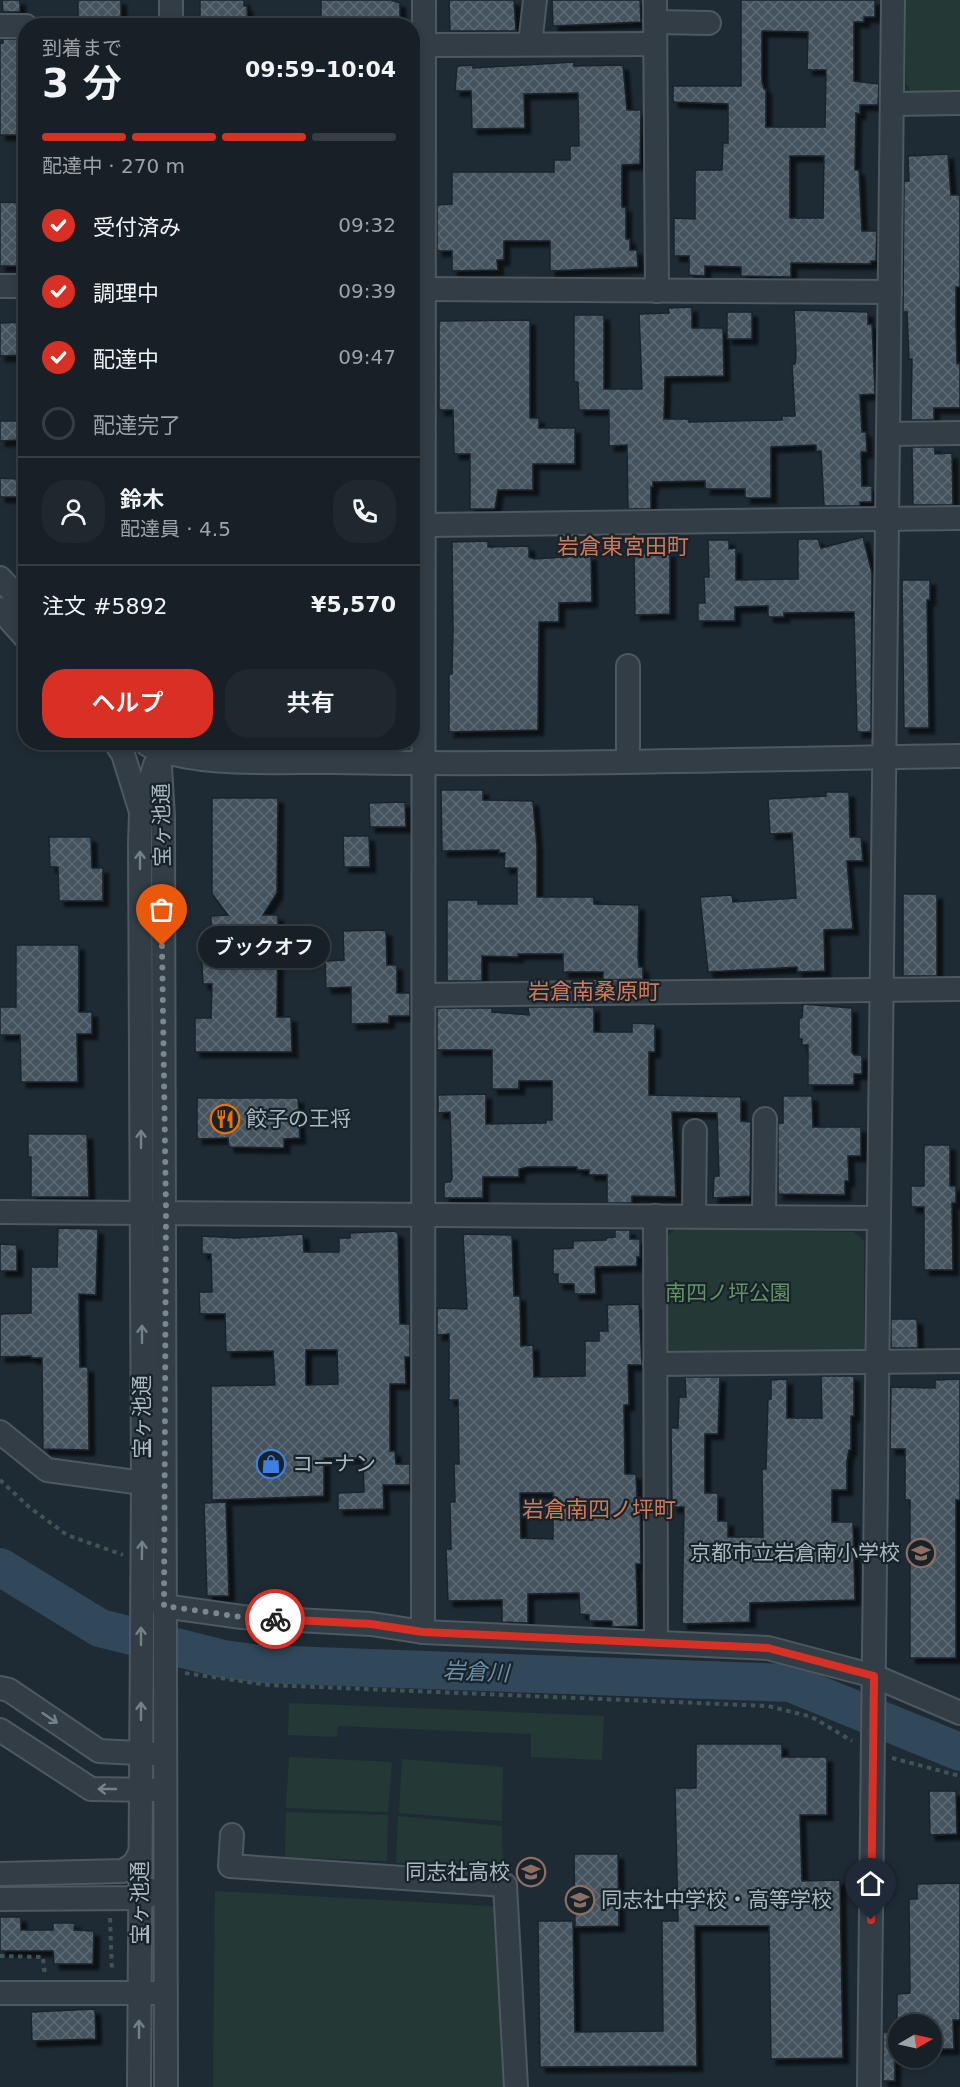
<!DOCTYPE html>
<html lang="ja">
<head>
<meta charset="utf-8">
<style>
	body { margin:0; font-family:"DejaVu Sans","Noto Sans JP",sans-serif; background:#20282f; color:#f1f3f6; height:100vh; display:flex; flex-direction:column; font-size:22px; white-space:nowrap }
	* { box-sizing:border-box; margin:0 }
	p { font-size:20px; color:#9ea3a7 }
	.icon { flex:none; width:33px; height:33px; fill:none; stroke:currentColor; stroke-width:2; stroke-linecap:round; stroke-linejoin:round }
	.map { position:relative; flex:1; overflow:hidden }
	.drawer { position:absolute; left:18px; top:18px; width:402px; height:732px; display:flex; flex-direction:column; background:#172027; border-radius:24px; box-shadow:0 3px 9px #0003,0 0 0 2px #363e44 }
	.drawer>* { flex:none }
	.needle { width:39px; rotate:81deg }
	.tools { position:absolute; left:888px; top:2014px; display:grid; gap:12px }
	.tools a { display:grid; place-items:center; width:54px; height:54px; border-radius:50%; background:#172027; box-shadow:0 3px 9px #0003,0 0 0 2px #363e44; font-size:30px }
	.pin { position:absolute; display:grid; place-items:center; width:51px; height:51px; color:#fff; margin:-62px -26px; border-radius:50% 50% 50% 0; rotate:-45deg; box-shadow:0 0 6px #0007 }
	.pin .icon { rotate:45deg }
	.courier { position:absolute; display:grid; place-items:center; width:60px; height:60px; margin:-30px; border:4px solid #d93025; border-radius:50%; background:#fff; color:#222; box-shadow:0 2px 8px #0007 }
	.bubble { position:absolute; height:42px; border-radius:21px; background:#172027; box-shadow:0 3px 9px #0003,0 0 0 2px #363e44; font-size:20px; font-weight:600; line-height:42px; text-align:center }
	.headline em { font-style:normal; font-weight:600 }
	.headline div { display:flex; flex-direction:column-reverse }
	.headline { display:flex; align-items:center; justify-content:space-between; height:102px; padding:0 24px }
	h1 { font-size:39px; font-weight:600; line-height:45px }
	.bar { display:grid; grid-template-columns:repeat(4,1fr); gap:9px 6px; align-content:center; height:72px; padding:0 24px }
	.bar i { height:8px; border-radius:4px; background:#363e44 }
	.bar .on { background:#d93025 }
	.bar p { grid-column:span 4 }
	.line { display:flex; align-items:center; gap:15px; padding:0 24px; border-top:2px solid #363e44 }
	.line div { flex:1 }
	.round { display:grid; place-items:center; flex:none; width:63px; height:63px; border-radius:24px; background:#20282f }
	ol { padding:0 24px; list-style:none }
	li { display:flex; align-items:center; gap:18px; height:66px }
	li p { margin-inline-start:auto }
	li .icon { padding:6px; border-radius:50%; background:#d93025; color:#fff; stroke-width:4 }
	li:last-child { color:#9ea3a7 }
	li i { width:33px; height:33px; border:3px solid #363e44; border-radius:50% }
	.primary-button { display:flex; gap:12px; margin-top:auto; padding:12px 24px }
	.primary-button a { flex:1; height:69px; border-radius:24px; background:#d93025; color:#fff; font-size:24px; font-weight:600; line-height:69px; text-align:center }
	.primary-button a+a { background:#20282f; color:#f1f3f6 }
	.map>svg:first-child { display:block }
	.green { fill:#243936 }
	.lines { fill:none; stroke-linecap:round; stroke-linejoin:round }
	.river { stroke:#30485a; stroke-width:38 }
	.building { fill:url(#building-cross-hatch); stroke:#1a242b; stroke-width:1.5; fill-rule:evenodd; filter:url(#shadow) }
	.minor-casing { stroke:#4d5860; stroke-width:26 }
	.path { stroke:#405453; stroke-width:4; stroke-dasharray:4.5 4.5; stroke-linecap:butt }
	.minor { stroke:#323d45; stroke-width:22 }
	.oneway { stroke:#75818a }
	.done { stroke:#7a8790; stroke-width:6; stroke-dasharray:0 10.8 }
	.route { stroke:#d93025; stroke-width:8 }
	.labels { text-anchor:middle; dominant-baseline:central; stroke-width:4.5; stroke-linejoin:round; paint-order:stroke }
	.street-label { font-size:21px; fill:#abb8c2; stroke:#182229 }
	.poi-label { font-size:21px; fill:#abb8c2; stroke:#182229; text-anchor:start }
	.park-label { font-size:21px; fill:#649267; stroke:#182229 }
	.neighbourhood-label { font-size:22px; fill:#d07959; stroke:#182229 }
	.water-label { font-size:22px; font-style:italic; fill:#6c8ea7; stroke:#182229 }
</style>
</head>
<body>
<div class="map">
<svg width="960" height="2087" viewBox="0 0 960 2087">
	<defs>
		<pattern id="building-cross-hatch" width="8" height="8" patternUnits="userSpaceOnUse" patternTransform="scale(1.5)"><rect width="8" height="8" fill="#45535e"/><path d="M0 0l8 8M0 8l8-8" fill="none" stroke="#5d6a73"/></pattern>
		<filter id="shadow"><feDropShadow dx="5.5" dy="5.5" stdDeviation="1.5" flood-color="#0009"/></filter>
	</defs>
	<rect width="100%" height="100%" fill="#1f2b34"/>
	<g class="green">
		<polygon points="906,0 960,0 960,92 912,93 906,84"/>
		<polygon points="675,1229 854,1232 864,1241 864,1349 854,1357 671,1357 664,1351 666,1238"/>
		<polygon points="289,1703 604,1716 602,1760 531,1757 531,1734 338,1726 337,1737 288,1735"/>
		<polygon points="289,1757 392,1762 388,1812 286,1808"/>
		<polygon points="402,1759 503,1767 502,1821 399,1813"/>
		<polygon points="286,1812 388,1815 387,1861 285,1857"/>
		<polygon points="398,1816 502,1826 503,1868 396,1863"/>
		<polygon points="215,1891 510,1907 513,2087 213,2087"/>
	</g>
	<g class="lines">
		<polyline class="river" points="0,1567 100,1628 223,1659 260,1664 790,1683 960,1752"/>
	</g>
	<g class="building">
		<polygon points="2,0 20,0 20,12 3,12"/>
		<rect x="78" y="0" width="43" height="26"/>
		<polygon points="200,0 244,0 244,6 247,6 248,26 200,26"/>
		<polygon points="321,0 391,0 400,3 400,19 350,18 350,26 321,26"/>
		<polygon points="449,0 514,0 516,31 450,31"/>
		<polygon points="552,0 640,0 641,22 553,26"/>
		<path d="M741 0H875V17H864V22H854V81L879 84 878 105H860V114L856 113 855 170H859L862 231H877L876 261H871V264L791 263V277L741 276V267L705 266V276L689 275V256H674V218L695 219V170H722L723 143H728V104L673 102V86H741ZM762 31 808 32 807 70H826L825 127H766V89H764L762 81ZM790 156H824L823 218H790Z"/>
		<polygon points="3,39 20,39 20,86 26,86 26,135 0,135 0,43 3,43"/>
		<polygon points="574,62 574,66 623,65 627,110 641,110 640,164 622,165 622,207 626,207 626,239 630,239 630,250 637,250 638,267 550,271 550,241 504,241 504,260 497,260 498,270 452,271 452,251 437,251 437,205 452,204 452,172 554,172 554,160 570,160 570,146 579,146 578,93 524,94 525,128 472,129 471,91 455,91 457,66 473,65 473,68"/>
		<polygon points="948,154 951,195 960,195 960,287 956,287 956,325 957,364 960,363 960,408 934,408 934,420 911,420 912,359 909,359 907,312 903,312 904,181 909,181 908,156"/>
		<polygon points="0,202 26,203 26,228 22,228 22,266 0,266"/>
		<polygon points="692,307 692,328 723,328 724,376 665,377 664,419 689,419 689,422 782,420 782,416 795,416 792,364 795,364 796,354 794,310 868,312 868,324 872,324 875,394 860,395 862,432 866,432 867,452 861,452 862,486 872,486 872,502 860,502 860,506 824,506 821,451 816,452 816,445 771,447 771,498 745,498 745,489 705,489 705,481 653,482 653,487 651,487 651,509 628,509 627,445 609,446 609,410 579,410 578,382 574,382 574,315 604,315 604,389 642,389 639,314 669,313 668,308"/>
		<rect x="727" y="312" width="25" height="27"/>
		<polygon points="530,320 530,418 539,418 539,428 575,428 575,464 533,464 533,490 498,490 495,509 470,509 470,454 454,454 453,410 439,410 439,321"/>
		<polygon points="26,322 26,355 0,356 0,323"/>
		<polygon points="0,421 18,421 19,440 0,441"/>
		<polygon points="912,447 935,447 935,454 952,453 953,505 913,505"/>
		<polygon points="0,478 17,479 17,497 0,497"/>
		<polygon points="863,537 872,573 871,732 857,732 854,612 784,613 784,617 768,617 768,606 735,607 735,621 698,621 698,603 705,603 704,577 709,577 708,540 729,540 729,549 736,548 736,580 798,579 798,539 818,539 821,548"/>
		<polygon points="488,541 488,547 529,546 529,557 534,559 591,555 592,602 559,603 559,622 539,622 538,730 449,732 449,674 452,674 453,630 452,542"/>
		<polygon points="670,552 670,614 635,615 634,553"/>
		<polygon points="902,580 930,580 930,600 927,600 929,728 904,728"/>
		<polygon points="441,790 483,790 483,800 533,801 537,847 537,897 594,897 594,904 639,905 638,958 639,967 643,967 643,979 603,980 603,972 563,972 563,954 518,954 518,957 482,956 482,981 447,981 447,900 478,900 478,904 517,904 517,868 504,868 505,853 499,853 499,850 442,851"/>
		<polygon points="826,792 849,792 850,837 861,837 863,861 847,861 853,929 824,930 825,971 797,972 797,967 708,972 700,897 732,895 733,902 796,898 792,833 770,834 768,799 826,796"/>
		<polygon points="212,798 278,798 277,893 263,915 278,915 277,1017 291,1017 292,1052 195,1052 195,1018 211,1018 212,984 203,984 200,931 211,931 211,916 228,915 212,894"/>
		<polygon points="405,802 406,827 370,827 369,803"/>
		<polygon points="343,836 369,836 370,867 344,867"/>
		<polygon points="49,837 91,837 92,868 103,868 103,901 59,901 58,867 50,867"/>
		<rect x="903" y="894" width="34" height="82"/>
		<polygon points="383,930 386,931 387,965 397,965 397,993 410,993 410,1016 389,1016 389,1023 351,1024 351,987 326,988 325,961 344,960 343,931"/>
		<polygon points="16,945 79,945 79,1012 92,1012 92,1034 77,1034 78,1082 21,1082 20,1035 0,1035 0,1007 16,1007"/>
		<polygon points="803,1004 852,1008 852,1052 854,1055 862,1055 862,1074 854,1074 854,1085 808,1085 808,1045 802,1045 802,1039 799,1039 799,1018 802,1018"/>
		<polygon points="528,1007 594,1007 594,1032 632,1032 632,1023 655,1024 655,1052 649,1052 649,1095 741,1097 741,1121 751,1122 750,1196 713,1198 714,1176 719,1176 717,1113 672,1112 676,1197 632,1196 632,1203 607,1203 607,1175 589,1175 589,1170 577,1170 577,1167 528,1167 519,1169 519,1177 483,1177 483,1198 444,1198 444,1182 450,1182 452,1179 450,1112 438,1113 438,1095 486,1094 486,1124 546,1123 546,1120 552,1120 552,1081 519,1081 519,1089 492,1089 492,1050 437,1050 437,1008 492,1008 492,1012 529,1015"/>
		<polygon points="783,1096 812,1096 813,1127 861,1127 861,1156 848,1156 849,1181 845,1181 845,1195 778,1194 778,1123 783,1123"/>
		<polygon points="197,1098 298,1098 300,1138 284,1139 284,1148 229,1147 228,1138 197,1139"/>
		<polygon points="28,1134 87,1134 89,1197 31,1197 31,1157 28,1157"/>
		<polygon points="924,1145 950,1145 950,1186 956,1186 956,1203 952,1203 953,1270 924,1270 924,1207 911,1207 911,1186 924,1186"/>
		<polygon points="58,1228 98,1229 96,1295 79,1294 80,1367 88,1367 89,1450 43,1449 42,1358 31,1358 31,1356 0,1357 0,1314 31,1313 31,1267 57,1267"/>
		<polygon points="615,1230 630,1230 630,1239 640,1239 640,1257 637,1257 637,1266 595,1267 596,1294 574,1294 574,1284 558,1284 558,1274 553,1274 553,1249 573,1248 573,1241 606,1240 606,1238 615,1237"/>
		<path d="M395 1231 398 1233 400 1324H410V1357H405L406 1384H390V1451H395L396 1464H410V1485H383L384 1509 338 1510V1493L364 1492 363 1458H324V1496L212 1500 211 1386 275 1385 273 1351 226 1352 225 1314H200L199 1292H212L211 1254H202V1236L236 1238 303 1234 304 1252H339V1238H350V1233ZM306 1350H337L338 1384 306 1385Z"/>
		<path d="M463 1234 512 1235 514 1296H520L521 1346 533 1345 534 1377 585 1376V1341H599V1331H608L607 1305 639 1304 642 1365H628L629 1405H624L625 1474H636L637 1497H640L641 1564H636L638 1626 612 1627V1621H589V1615L580 1614 579 1593 528 1594V1623L502 1622V1600L448 1601 446 1549H451L450 1502H455L454 1464H459L458 1400H449V1334L437 1335V1308L467 1309ZM520 1493H553V1539L521 1538Z"/>
		<polygon points="0,1244 17,1245 17,1271 0,1271"/>
		<polygon points="891,1319 917,1319 918,1348 891,1348"/>
		<polygon points="821,1376 854,1376 854,1416 851,1416 851,1450 849,1450 847,1461 847,1490 832,1490 832,1522 853,1522 855,1600 750,1603 750,1622 682,1624 684,1507 672,1507 671,1428 678,1428 679,1397 686,1397 685,1377 720,1377 718,1434 705,1434 705,1493 718,1493 718,1521 728,1521 728,1537 763,1537 762,1469 766,1469 768,1399 771,1399 771,1380 787,1379 787,1418 822,1418"/>
		<polygon points="960,1379 960,1500 956,1500 956,1658 910,1658 910,1500 905,1500 905,1449 890,1449 891,1387 935,1388 935,1380"/>
		<polygon points="226,1502 229,1596 207,1596 204,1503"/>
		<polygon points="696,1744 782,1744 782,1757 827,1757 827,1815 800,1815 802,1881 840,1880 843,2058 771,2059 769,1926 695,1926 697,2066 540,2067 538,1921 573,1921 575,2032 663,2031 662,1921 678,1921 675,1788 696,1788"/>
		<polygon points="929,1791 956,1791 957,1834 930,1835"/>
		<polygon points="574,1854 618,1854 619,1926 575,1927"/>
		<polygon points="960,1883 960,2020 953,2020 954,2049 932,2049 932,2025 897,2025 897,1994 910,1993 909,1899 917,1899 917,1884"/>
		<polygon points="0,1917 21,1917 21,1930 53,1930 53,1923 75,1923 74,1930 94,1931 93,1964 54,1964 53,1951 0,1951"/>
		<polygon points="95,2009 96,2039 32,2041 31,2012"/>
		<polygon points="883,2032 898,2032 898,2050 895,2050 895,2081 883,2081"/>
	</g>
	<g class="lines">
		<g class="minor-casing">
			<g id="minor">
				<polyline points="171,0 171,26"/>
				<polyline points="655,0 657,291"/>
				<polyline points="655,22 709,23"/>
				<polyline points="0,26 26,26"/>
				<polyline points="530,44 535,0"/>
				<polyline points="424,45 655,44"/>
				<polyline points="892,104 960,103"/>
				<polyline points="0,286 26,286"/>
				<polyline points="412,289 890,292"/>
				<polyline points="888,434 960,433"/>
				<polyline points="424,525 960,518"/>
				<polyline points="0,578 26,606"/>
				<polyline points="0,609 26,638"/>
				<polyline points="628,666 628,761"/>
				<polyline points="115,742 123,754 141,812"/>
				<polyline points="152,742 159,750 163,817 166,2087"/>
				<path d="M148 745C195 768 281 761 335 762 543 766 752 759 960 756"/>
				<polyline points="424,995 960,989"/>
				<polyline points="0,1212 879,1218"/>
				<polyline points="655,1216 656,1641"/>
				<polyline points="694,1216 695,1131"/>
				<polyline points="764,1217 765,1119"/>
				<polyline points="655,1364 960,1361"/>
				<polyline points="0,1432 47,1470 157,1485"/>
				<polyline points="163,1606 242,1617 371,1624 423,1632 768,1648 874,1676 960,1713"/>
				<polyline points="423,1632 424,0"/>
				<polyline points="0,1688 9,1690 99,1751 156,1754"/>
				<polyline points="0,1730 91,1789 155,1790"/>
				<polyline points="232,1835 230,1866 505,1885 516,2087"/>
				<polyline points="0,1874 123,1871 134,1864 140,1853"/>
				<polyline points="0,1899 140,1898 148,1896 151,1890"/>
				<polyline points="0,1993 154,1993"/>
				<polyline points="139,2087 143,1483 140,845 141,812 155,765"/>
				<polyline points="869,2087 893,0"/>
			</g>
		</g>
		<g class="path">
			<polyline points="0,1480 29,1507 67,1535 123,1555"/>
			<polyline points="185,1673 269,1685 768,1706 812,1717 852,1741"/>
			<polyline points="892,1758 960,1776"/>
			<polyline points="110,1918 112,1971"/>
			<polyline points="0,1956 43,1957 44,1970 47,1970"/>
		</g>
		<use href="#minor" class="minor"/>
	</g>
	<defs><path id="oneway-shaft" d="M-6 0H5M1.5-3L5.5 0L1.5 3" fill="none" stroke-width="1.6" stroke-linecap="round" stroke-linejoin="round" transform="scale(1.5)"/></defs>
	<g class="oneway">
		<use href="#oneway-shaft" transform="translate(140 860) rotate(-90)"/>
		<use href="#oneway-shaft" transform="translate(141 1139) rotate(-90)"/>
		<use href="#oneway-shaft" transform="translate(142 1334) rotate(-90)"/>
		<use href="#oneway-shaft" transform="translate(142 1550) rotate(-89)"/>
		<use href="#oneway-shaft" transform="translate(141 1636) rotate(-90)"/>
		<use href="#oneway-shaft" transform="translate(141 1711) rotate(-90)"/>
		<use href="#oneway-shaft" transform="translate(50 1718) rotate(34)"/>
		<use href="#oneway-shaft" transform="translate(107 1789) rotate(180)"/>
		<use href="#oneway-shaft" transform="translate(139 2029) rotate(-90)"/>
	</g>
	<g class="lines">
		<polyline class="done" points="162,946 166,1212 164,1606 242,1617 275,1619"/>
		<polyline class="route" points="275,1619 371,1624 423,1632 768,1648 874,1676 871,1920"/>
	</g>
	<defs>
		<g id="restaurant-ring" transform="scale(1.5)"><circle r="9.5" fill="#182229" stroke="#e8710a" stroke-width="1.5"/><path d="M-5-6h1v4h1v-4h1v4h1v-4h1v5L-1.5 .5V6h-2V.5L-5-1ZM5-6V6H3V1.5H1.5Q1.5-4 5-6Z" fill="#e8710a"/></g>
		<g id="shop-ring" transform="scale(1.5)"><circle r="9.5" fill="#182229" stroke="#3f7fe0" stroke-width="1.5"/><path d="M-5-2.5h2.3a2.7 3.5 0 0 1 5.4 0H5L5.5 6h-11ZM-1.5-2.5h3a1.5 2.3 0 0 0-3 0Z" fill="#3f7fe0"/></g>
		<g id="school-ring" transform="scale(1.5)"><circle r="9.5" fill="#182229" stroke="#8d6e63" stroke-width="1.5"/><path d="M0-5L7-2L0 1L-7-2ZM-4 1L0 2.5L4 1V4Q0 6-4 4Z" fill="#8d6e63"/></g>
	</defs>
	<g fill-rule="evenodd">
		<use href="#restaurant-ring" x="225" y="1119"/>
		<use href="#shop-ring" x="271" y="1464"/>
		<use href="#school-ring" x="921" y="1553"/>
		<use href="#school-ring" x="531" y="1872"/>
		<use href="#school-ring" x="580" y="1900"/>
	</g>
	<g class="labels">
		<g class="street-label">
			<text transform="translate(162 825) rotate(-91)">宝ヶ池通</text>
			<text transform="translate(142 1417) rotate(-90)">宝ヶ池通</text>
			<text transform="translate(140 1903) rotate(-90)">宝ヶ池通</text>
		</g>
		<g class="poi-label">
			<text x="246" y="1119">餃子の王将</text>
			<text x="292" y="1464">コーナン</text>
			<text x="900" y="1553" text-anchor="end">京都市立岩倉南小学校</text>
			<text x="510" y="1872" text-anchor="end">同志社高校</text>
			<text x="601" y="1900">同志社中学校・高等学校</text>
		</g>
		<g class="park-label">
			<text x="728" y="1293">南四ノ坪公園</text>
		</g>
		<g class="neighbourhood-label">
			<text x="623" y="546">岩倉東宮田町</text>
			<text x="594" y="991">岩倉南桑原町</text>
			<text x="599" y="1509">岩倉南四ノ坪町</text>
		</g>
		<g class="water-label">
			<text transform="translate(476 1672) rotate(2)">岩倉川</text>
		</g>
	</g>
</svg>
<div class="tools">
<a><svg class="needle" viewBox="-14 -14 28 28"><path d="M0-13l5 13h-10z" fill="#e53935"/><path d="M0 13l5-13h-10z" fill="#9ea3a7"/></svg></a>
</div>
<div class="pin" style="left:162px;top:946px;background:#ea580c"><svg class="icon" aria-label="bag" viewBox="0 0 24 24"><path d="M5 8h14l-1 12H6zM9 8a3 3 0 0 1 6 0"/></svg></div>
<div class="pin" style="left:871px;top:1920px;background:#1f2937"><svg class="icon" aria-label="home" viewBox="0 0 24 24"><path d="M3 11l9-7 9 7M6 9v11h12V9"/></svg></div>
<div class="courier" style="left:275px;top:1619px"><svg class="icon" aria-label="bike" viewBox="0 0 24 24"><circle cx="6" cy="16" r="4"/><circle cx="18" cy="16" r="4"/><path d="M6 16l4-8h5l3 8M10 8l3 8H6M13 5h3"/></svg></div>
<div class="bubble" style="left:198px;top:926px;width:132px">ブックオフ</div>
<section class="drawer">
<div class="headline"><div><h1>3 分</h1><p>到着まで</p></div><em>09:59–10:04</em></div>
<div class="bar"><i class="on"></i><i class="on"></i><i class="on"></i><i></i><p>配達中 · 270 m</p></div>
<ol>
<li><svg class="icon" aria-label="check" viewBox="0 0 24 24"><path d="M5 12l5 5 9-10"/></svg>受付済み<p>09:32</p></li>
<li><svg class="icon" aria-label="check" viewBox="0 0 24 24"><path d="M5 12l5 5 9-10"/></svg>調理中<p>09:39</p></li>
<li><svg class="icon" aria-label="check" viewBox="0 0 24 24"><path d="M5 12l5 5 9-10"/></svg>配達中<p>09:47</p></li>
<li><i></i>配達完了</li>
</ol>
<div class="line" style="height:108px"><a class="round"><svg class="icon" aria-label="person" viewBox="0 0 24 24"><circle cx="12" cy="8" r="4"/><path d="M4 21q1-7 8-7t8 7"/></svg></a><div><b>鈴木</b><p>配達員 · 4.5</p></div><a class="round"><svg class="icon" aria-label="phone" viewBox="0 0 24 24"><path d="M5 4h4l2 5-3 2q2 4 5 5l2-3 5 2v4C11 20 4 13 5 4z"/></svg></a></div>
<div class="line" style="height:78px"><div>注文 #5892</div><b>¥5,570</b></div>
<div class="primary-button"><a>ヘルプ</a><a>共有</a></div>
</section>
</div>
</body>
</html>
